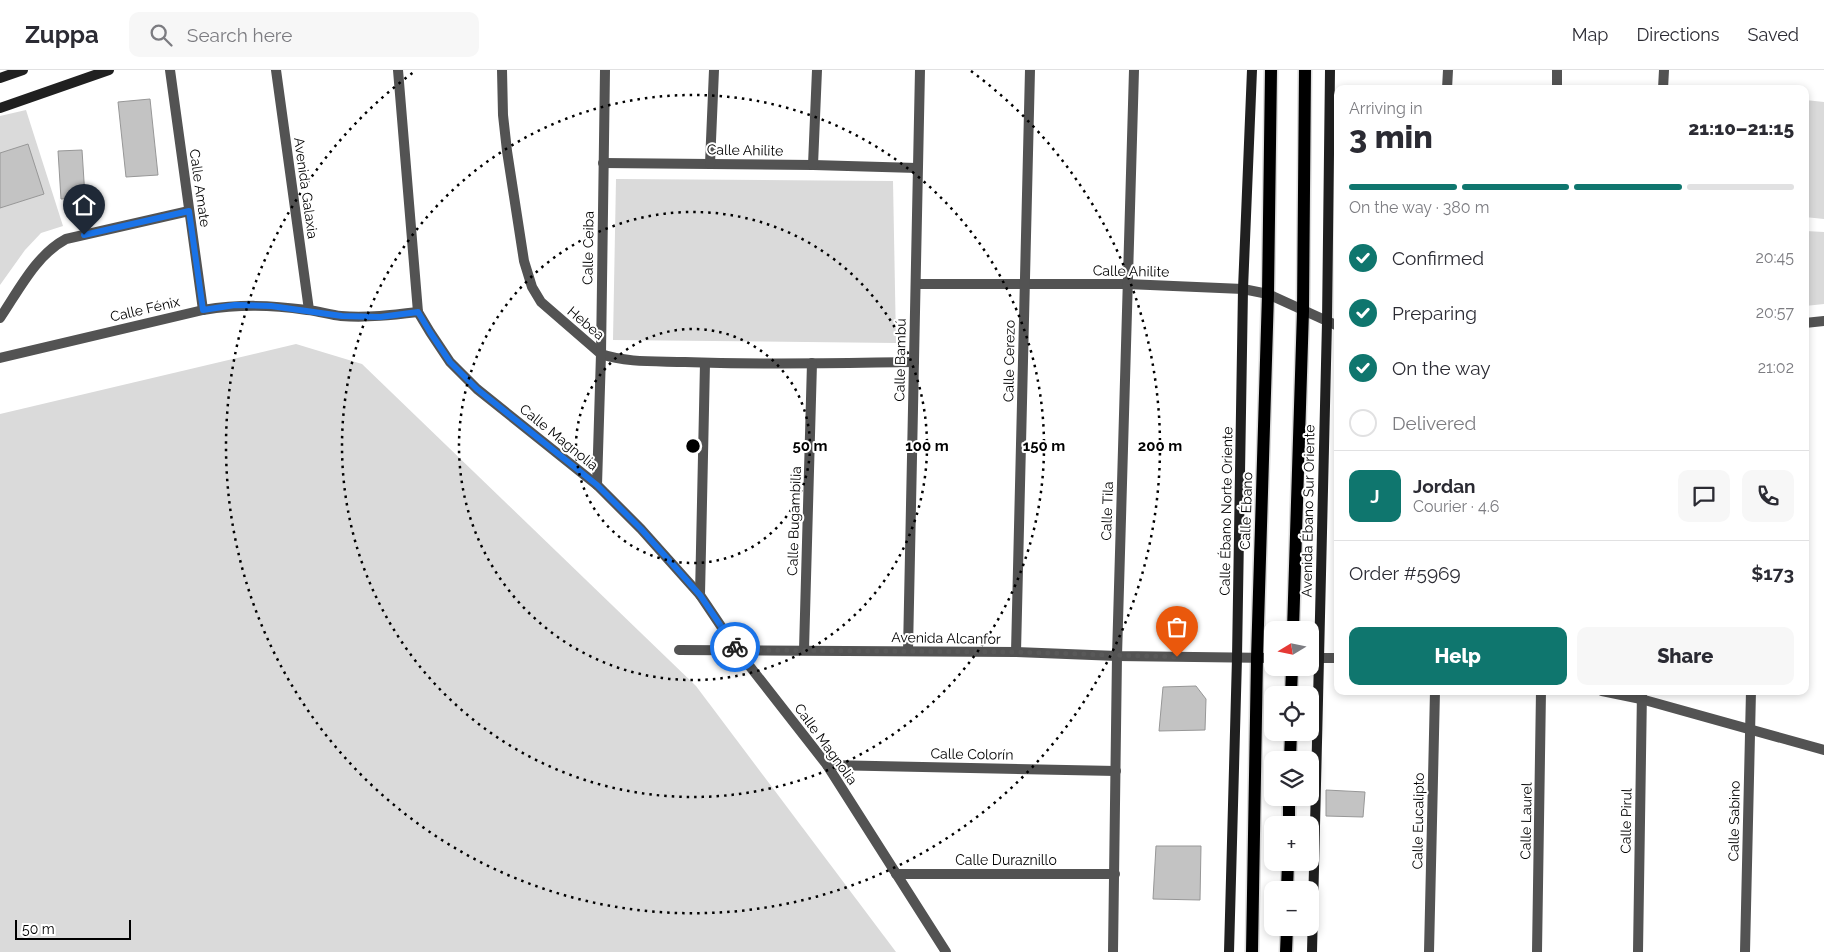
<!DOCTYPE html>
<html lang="en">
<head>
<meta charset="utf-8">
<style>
	body { margin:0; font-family:Raleway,sans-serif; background:#f7f7f7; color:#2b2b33; height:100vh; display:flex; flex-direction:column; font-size:19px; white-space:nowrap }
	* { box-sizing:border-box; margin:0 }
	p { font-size:16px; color:#7c7c81 }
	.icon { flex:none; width:28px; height:28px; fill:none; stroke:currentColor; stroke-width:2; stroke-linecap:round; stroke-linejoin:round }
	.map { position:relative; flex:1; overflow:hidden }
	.side { position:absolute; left:1334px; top:15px; width:475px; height:610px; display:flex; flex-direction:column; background:#fff; border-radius:10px; box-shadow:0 2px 8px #0003 }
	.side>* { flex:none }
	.needle { width:32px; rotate:260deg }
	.controls { position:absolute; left:1264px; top:551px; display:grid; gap:10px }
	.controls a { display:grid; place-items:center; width:55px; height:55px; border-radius:10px; background:#fff; box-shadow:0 2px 8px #0003; font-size:25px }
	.scale { position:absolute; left:15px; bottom:12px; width:116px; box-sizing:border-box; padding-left:5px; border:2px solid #000; border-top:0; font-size:14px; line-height:18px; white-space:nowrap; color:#000; -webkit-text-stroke:4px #fff; paint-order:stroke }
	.pin { position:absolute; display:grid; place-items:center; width:42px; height:42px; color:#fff; margin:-51px -21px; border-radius:50% 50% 50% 0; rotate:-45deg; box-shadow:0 0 5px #0007 }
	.pin .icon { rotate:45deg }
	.courier { position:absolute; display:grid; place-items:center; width:50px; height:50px; margin:-25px; border:4px solid #1a73e8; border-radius:50%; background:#fff; color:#222; box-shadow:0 1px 6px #0007 }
	.summary em { font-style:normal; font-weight:800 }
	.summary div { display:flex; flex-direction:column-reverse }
	.summary { display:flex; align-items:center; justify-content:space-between; height:85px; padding:0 15px }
	h1 { font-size:32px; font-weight:800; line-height:38px }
	.bar { display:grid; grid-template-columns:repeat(4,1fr); gap:8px 5px; align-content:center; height:60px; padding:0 15px }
	.bar i { height:6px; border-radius:4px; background:#e1e1e2 }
	.bar .current { background:#0f766e }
	.bar p { grid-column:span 4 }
	.line { display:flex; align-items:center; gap:12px; padding:0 15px; border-top:1px solid #e1e1e2 }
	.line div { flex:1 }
	.round { display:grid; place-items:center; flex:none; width:52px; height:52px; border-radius:10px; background:#f7f7f7 }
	ol { padding:0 15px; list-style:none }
	li { display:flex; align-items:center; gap:15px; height:55px }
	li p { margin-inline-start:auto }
	li .icon { padding:5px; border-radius:50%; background:#0f766e; color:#fff; stroke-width:4 }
	li:last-child { color:#7c7c81 }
	li i { width:28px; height:28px; border:2px solid #e1e1e2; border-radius:50% }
	.cta { display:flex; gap:10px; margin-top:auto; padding:10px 15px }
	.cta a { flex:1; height:58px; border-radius:10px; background:#0f766e; color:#fff; font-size:20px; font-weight:800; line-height:58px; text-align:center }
	.cta a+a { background:#f7f7f7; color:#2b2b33 }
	header { display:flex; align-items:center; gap:30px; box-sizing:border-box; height:70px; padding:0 25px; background:#fff; border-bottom:1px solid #e1e1e2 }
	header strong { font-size:24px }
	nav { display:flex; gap:28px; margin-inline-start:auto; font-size:18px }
	.search { width:350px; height:45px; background:#f7f7f7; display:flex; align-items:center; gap:12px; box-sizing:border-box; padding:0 18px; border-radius:10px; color:#7c7c81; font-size:19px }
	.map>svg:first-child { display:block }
	.green { fill:#dadada }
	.building { fill:#c3c3c3; stroke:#979797 }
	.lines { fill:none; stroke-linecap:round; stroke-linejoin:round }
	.primary-casing { stroke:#dbdbdb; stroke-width:15 }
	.street { stroke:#535353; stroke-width:10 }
	.secondary { stroke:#202020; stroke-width:10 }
	.primary { stroke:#000; stroke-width:12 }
	.done { stroke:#595959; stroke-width:5; stroke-dasharray:0 9 }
	.route { stroke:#1a73e8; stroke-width:6 }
	.ring { fill:none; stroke:#000; stroke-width:2.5; stroke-dasharray:2.5 5 }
	.labels { text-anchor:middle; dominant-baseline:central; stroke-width:4; stroke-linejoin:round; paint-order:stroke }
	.street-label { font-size:14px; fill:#000; stroke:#fff }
	.centre { fill:#000; stroke:#fff; stroke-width:2.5 }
	.ring-label { font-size:15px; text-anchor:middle; font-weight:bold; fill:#000; stroke:#fff; stroke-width:4; stroke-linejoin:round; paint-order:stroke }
</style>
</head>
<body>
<header>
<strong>Zuppa</strong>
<div class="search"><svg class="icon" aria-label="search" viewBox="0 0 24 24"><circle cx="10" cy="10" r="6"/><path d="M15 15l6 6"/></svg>Search here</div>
<nav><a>Map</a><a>Directions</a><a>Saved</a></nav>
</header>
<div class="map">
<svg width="1824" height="882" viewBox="0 0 1824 882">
	<rect width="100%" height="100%" fill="#fff"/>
	<g class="green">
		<polygon points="1805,30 1824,32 1824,149 1805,147"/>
		<polygon points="26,40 63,156 41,163 25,180 0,215 0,46"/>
		<polygon points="616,109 893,111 896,273 613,270"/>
		<polygon points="1805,161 1824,162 1824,234 1805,236"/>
		<polygon points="296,274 362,294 696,616 896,882 0,882 0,344"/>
	</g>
	<g class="building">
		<polygon points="150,29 158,105 126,107 118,32"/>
		<polygon points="28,74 44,124 0,138 0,83"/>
		<polygon points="82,80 85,127 61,129 58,81"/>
		<polygon points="1196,616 1206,629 1205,660 1159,661 1163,617"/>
		<polygon points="1326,720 1365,722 1363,747 1326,746"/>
		<polygon points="1156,776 1201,776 1200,830 1153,829"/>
	</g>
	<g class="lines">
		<g class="primary-casing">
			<g id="primary">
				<polyline points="1293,560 1303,241 1305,0"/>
				<polyline points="1291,625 1292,598"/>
				<polyline points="1290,690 1291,662"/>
				<polyline points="1289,755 1289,728"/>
				<polyline points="1287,820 1288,792"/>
				<polyline points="1252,882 1257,588 1268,224 1271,0"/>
				<polyline points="1286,882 1287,858"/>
			</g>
		</g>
		<g class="street">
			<polyline points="170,0 203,240"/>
			<polyline points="276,0 309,240"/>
			<polyline points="398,0 418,242 430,262 450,292 477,319 597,415 641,459 700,525 737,580 827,695 946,882"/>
			<path d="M502 0 503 45 507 81 524 191 532 217 541 232 601 284C627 293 657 291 685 292 761 295 838 293 914 292"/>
			<polyline points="1447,19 1448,0"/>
			<polyline points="1557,19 1557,0"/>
			<polyline points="1663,19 1664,0"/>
			<polyline points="603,93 813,95 917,98"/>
			<polyline points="710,94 714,0"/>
			<polyline points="813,95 817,0"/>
			<polyline points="916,214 1127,214 1243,219 1268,224 1338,256"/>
			<path d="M0 248C19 220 36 185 66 169L189 141"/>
			<polyline points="1805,253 1824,251"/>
			<path d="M0 288 203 240C241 234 270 235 307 240 319 241 330 245 341 246 367 248 393 245 418 242"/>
			<polyline points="597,415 601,284 605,0"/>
			<polyline points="700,525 705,293"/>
			<polyline points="679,580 1016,582 1117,586 1272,588"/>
			<polyline points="804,580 812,293"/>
			<polyline points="908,581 920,0"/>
			<polyline points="1016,582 1030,0"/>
			<polyline points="1310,588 1338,588"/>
			<polyline points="1602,621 1641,629 1824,680"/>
			<polyline points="827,695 1116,701"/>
			<polyline points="896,804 1115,804"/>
			<polyline points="1113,882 1117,586 1134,0"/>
			<polyline points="1429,882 1435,621"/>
			<polyline points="1537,882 1541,621"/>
			<polyline points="1638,882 1642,621"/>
			<polyline points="1745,882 1751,621"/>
		</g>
		<g class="secondary">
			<polyline points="0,8 23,0"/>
			<polyline points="0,38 109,0"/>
			<polyline points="1229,882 1237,588 1243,219 1252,0"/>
			<polyline points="1312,882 1327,252 1330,0"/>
		</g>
		<use href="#primary" class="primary"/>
	</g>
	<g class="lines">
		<polyline class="done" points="735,577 736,580 1016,582 1177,587"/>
		<polyline class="route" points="84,165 189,141 203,240 235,235 271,236 342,246 380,247 418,242 430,262 450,292 477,319 597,415 641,459 700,525 735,577"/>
	</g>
	<g class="ring">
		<circle cx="693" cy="376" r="117"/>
		<circle cx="693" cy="376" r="234"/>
		<circle cx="693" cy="376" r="351"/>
		<path d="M971 1A467 467 0 1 1 415 1"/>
	</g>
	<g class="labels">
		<g class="street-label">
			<text transform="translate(745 80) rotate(1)">Calle Ahilite</text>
			<text transform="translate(200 118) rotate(82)">Calle Amate</text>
			<text transform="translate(306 118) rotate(82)">Avenida Galaxia</text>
			<text transform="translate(588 178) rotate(-89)">Calle Ceiba</text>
			<text transform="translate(1131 201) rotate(1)">Calle Ahilite</text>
			<text transform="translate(145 239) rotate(-13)">Calle Fénix</text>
			<text transform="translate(586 253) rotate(40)">Hebea</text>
			<text transform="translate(900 290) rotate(-89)">Calle Bambú</text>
			<text transform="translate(1009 291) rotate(-89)">Calle Cerezo</text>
			<text transform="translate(559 367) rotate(39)">Calle Magnolia</text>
			<text transform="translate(1107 441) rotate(-88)">Calle Tila</text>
			<text transform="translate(1226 441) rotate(-89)">Calle Ébano Norte Oriente</text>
			<text transform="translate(1246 441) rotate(-88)">Calle Ébano</text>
			<text transform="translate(1308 441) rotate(-89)">Avenida Ébano Sur Oriente</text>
			<text transform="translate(794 451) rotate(-88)">Calle Bugambilia</text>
			<text transform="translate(946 568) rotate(1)">Avenida Alcanfor</text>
			<text transform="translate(826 674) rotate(54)">Calle Magnolia</text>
			<text transform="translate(972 684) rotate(1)">Calle Colorín</text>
			<text transform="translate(1418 751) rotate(-89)">Calle Eucalipto</text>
			<text transform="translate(1526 751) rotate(-89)">Calle Laurel</text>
			<text transform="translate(1626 751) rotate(-89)">Calle Pirul</text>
			<text transform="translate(1734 751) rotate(-89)">Calle Sabino</text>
			<text x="1006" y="790">Calle Duraznillo</text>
		</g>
	</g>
	<circle cx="693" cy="376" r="8" class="centre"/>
	<g class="ring-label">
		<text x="810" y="381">50 m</text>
		<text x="927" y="381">100 m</text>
		<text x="1044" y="381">150 m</text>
		<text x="1160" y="381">200 m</text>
	</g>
</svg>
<div class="controls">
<a><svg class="needle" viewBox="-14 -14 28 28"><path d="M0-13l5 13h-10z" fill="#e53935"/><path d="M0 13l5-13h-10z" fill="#7c7c81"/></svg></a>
<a><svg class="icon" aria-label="locate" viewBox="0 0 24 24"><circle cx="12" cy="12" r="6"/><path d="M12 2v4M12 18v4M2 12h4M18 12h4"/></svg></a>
<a><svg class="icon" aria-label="layers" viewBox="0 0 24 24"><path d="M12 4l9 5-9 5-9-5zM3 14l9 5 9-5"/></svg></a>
<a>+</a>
<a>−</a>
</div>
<div class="scale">50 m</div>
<div class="pin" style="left:1177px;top:587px;background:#ea580c"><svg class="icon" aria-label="bag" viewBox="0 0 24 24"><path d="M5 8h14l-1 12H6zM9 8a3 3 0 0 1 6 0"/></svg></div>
<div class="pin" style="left:84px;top:165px;background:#1f2937"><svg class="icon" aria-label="home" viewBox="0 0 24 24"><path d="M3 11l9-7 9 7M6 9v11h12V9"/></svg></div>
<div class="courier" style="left:735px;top:577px"><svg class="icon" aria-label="bike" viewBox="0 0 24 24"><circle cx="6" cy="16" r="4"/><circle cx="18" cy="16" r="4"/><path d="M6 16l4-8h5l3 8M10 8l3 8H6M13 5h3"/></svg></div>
<section class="side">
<div class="summary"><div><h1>3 min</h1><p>Arriving in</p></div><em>21:10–21:15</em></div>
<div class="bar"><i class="current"></i><i class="current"></i><i class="current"></i><i></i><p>On the way · 380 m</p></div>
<ol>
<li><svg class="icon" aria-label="check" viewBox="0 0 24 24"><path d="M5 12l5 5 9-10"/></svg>Confirmed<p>20:45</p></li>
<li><svg class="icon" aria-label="check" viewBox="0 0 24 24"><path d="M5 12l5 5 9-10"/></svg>Preparing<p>20:57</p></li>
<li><svg class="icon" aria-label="check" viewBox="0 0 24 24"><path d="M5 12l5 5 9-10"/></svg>On the way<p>21:02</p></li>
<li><i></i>Delivered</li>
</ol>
<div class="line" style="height:90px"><b class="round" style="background:#0f766e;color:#fff">J</b><div><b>Jordan</b><p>Courier · 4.6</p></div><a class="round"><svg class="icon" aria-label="chat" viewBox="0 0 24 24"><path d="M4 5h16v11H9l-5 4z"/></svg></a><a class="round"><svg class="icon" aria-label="phone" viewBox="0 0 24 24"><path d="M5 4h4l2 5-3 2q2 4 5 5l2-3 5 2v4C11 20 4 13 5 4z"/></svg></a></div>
<div class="line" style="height:65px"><div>Order #5969</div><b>$173</b></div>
<div class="cta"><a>Help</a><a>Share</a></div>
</section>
</div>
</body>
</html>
